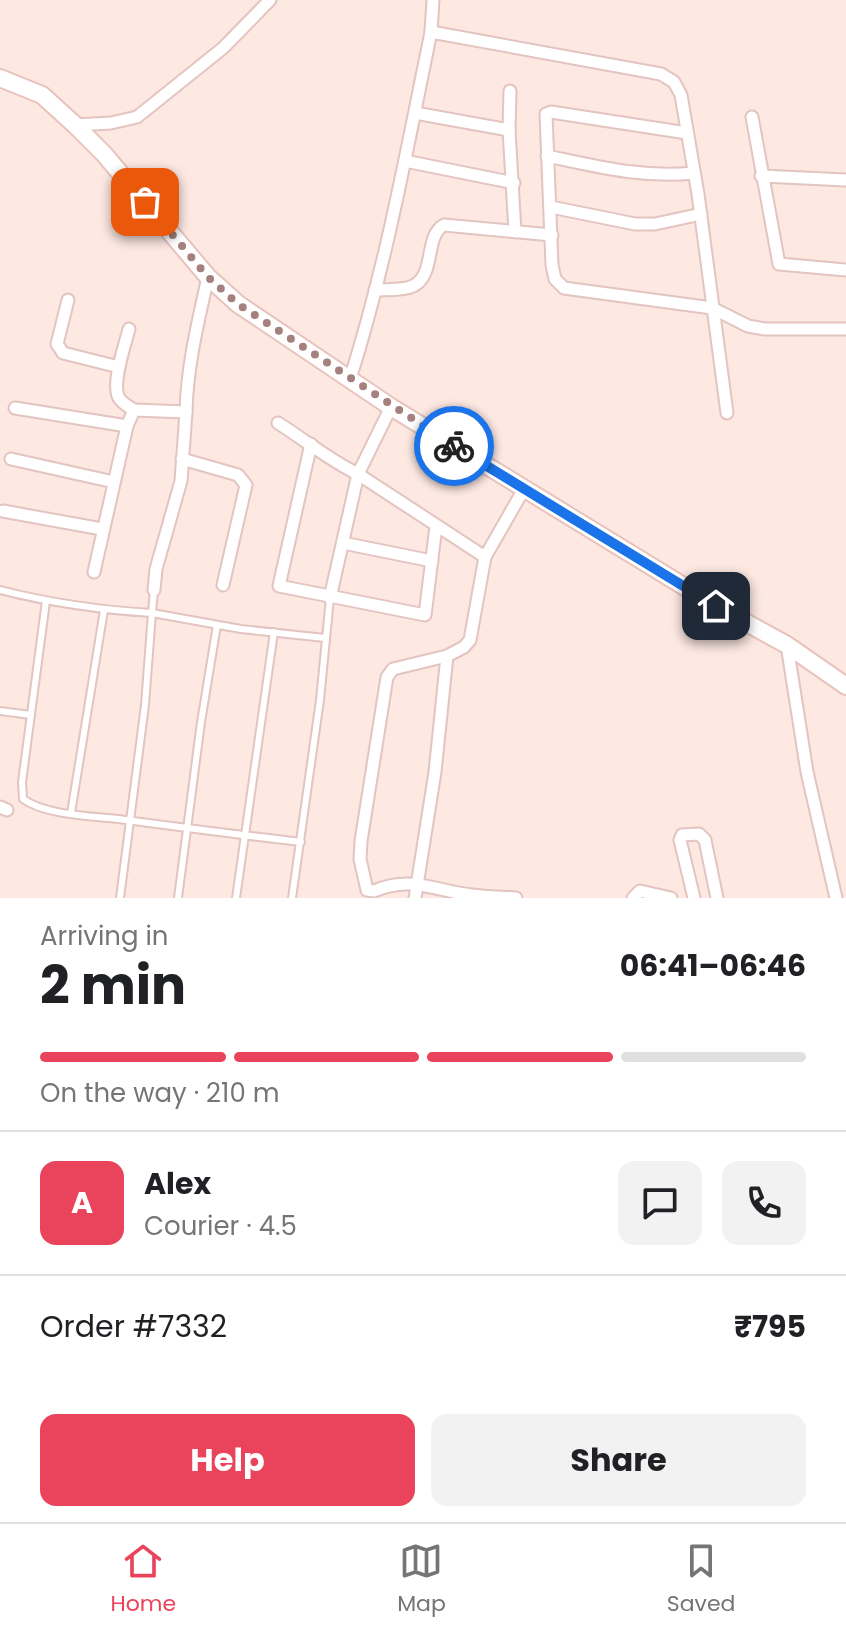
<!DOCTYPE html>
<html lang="en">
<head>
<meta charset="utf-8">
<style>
	body { margin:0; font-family:Poppins,sans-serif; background:#f2f2f2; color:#202124; height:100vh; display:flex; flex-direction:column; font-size:30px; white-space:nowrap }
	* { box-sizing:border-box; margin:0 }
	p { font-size:26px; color:#757577 }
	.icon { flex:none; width:44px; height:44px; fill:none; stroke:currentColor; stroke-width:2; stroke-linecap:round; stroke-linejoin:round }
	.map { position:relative; height:898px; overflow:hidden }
	.details { display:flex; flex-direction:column; background:#fff; flex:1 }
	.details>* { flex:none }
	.pin { position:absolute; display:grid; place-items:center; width:68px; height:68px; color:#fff; margin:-34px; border-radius:16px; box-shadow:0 4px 12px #0006 }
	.courier { position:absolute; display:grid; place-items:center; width:80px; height:80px; margin:-40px; border:6px solid #1a73e8; border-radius:50%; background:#fff; color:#222; box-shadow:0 2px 10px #0007 }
	.overview em { font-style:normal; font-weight:700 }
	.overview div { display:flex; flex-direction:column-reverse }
	.overview { display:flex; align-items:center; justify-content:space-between; height:136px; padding:0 40px }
	h1 { font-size:52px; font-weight:700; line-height:60px }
	.bar { display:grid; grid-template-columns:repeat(4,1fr); gap:12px 8px; align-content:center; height:96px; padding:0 40px }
	.bar i { height:10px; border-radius:6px; background:#e0e0e0 }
	.bar .current { background:#e9445b }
	.bar p { grid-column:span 4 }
	.line { display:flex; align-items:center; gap:20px; padding:0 40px; border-top:2px solid #e0e0e0 }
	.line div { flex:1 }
	.round { display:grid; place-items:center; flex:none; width:84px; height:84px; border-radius:16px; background:#f2f2f2 }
	.primary-button { display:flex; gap:16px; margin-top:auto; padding:16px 40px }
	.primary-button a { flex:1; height:92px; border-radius:16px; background:#e9445b; color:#fff; font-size:32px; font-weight:700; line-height:92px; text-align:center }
	.primary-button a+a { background:#f2f2f2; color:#202124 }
	.tab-bar { display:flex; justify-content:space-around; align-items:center; height:112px; border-top:2px solid #e0e0e0; background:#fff; font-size:22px; color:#757577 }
	.tab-bar a { display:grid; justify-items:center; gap:4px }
	.tab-bar .current { color:#e9445b }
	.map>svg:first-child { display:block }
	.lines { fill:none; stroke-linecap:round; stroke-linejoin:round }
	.lane-casing { stroke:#e3c4c0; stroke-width:10 }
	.street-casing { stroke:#e3c4c0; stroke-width:15 }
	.secondary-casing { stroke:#e8c2bd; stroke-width:20 }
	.lane { stroke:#fff; stroke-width:6 }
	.street { stroke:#fff; stroke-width:11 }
	.secondary { stroke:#fff; stroke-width:16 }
	.done { stroke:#a4807e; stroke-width:8; stroke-dasharray:0 14.4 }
	.route { stroke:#1a73e8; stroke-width:10 }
</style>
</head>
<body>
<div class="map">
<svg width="846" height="898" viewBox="0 0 846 898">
	<rect width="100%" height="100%" fill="#fde8e2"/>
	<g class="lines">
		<g class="lane-casing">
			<g id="lane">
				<path d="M0 590C51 603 100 610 152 613L145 705 120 898"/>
				<polyline points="154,590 152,613 241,629 325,638"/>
				<path d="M46 601 22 782 23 799C45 815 91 816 118 819 179 827 240 835 301 842"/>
				<polyline points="0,711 31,715"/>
				<polyline points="71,813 104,610"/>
				<polyline points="178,898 201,722 217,625"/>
				<polyline points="236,898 274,632"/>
				<polyline points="292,898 320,700 330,598"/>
			</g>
		</g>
		<g class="street-casing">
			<g id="street">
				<polyline points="431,32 661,74 674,82 681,95 698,194 727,413"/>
				<polyline points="510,91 509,130 515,232"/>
				<polyline points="415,113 509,130"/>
				<polyline points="752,117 779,264 846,270"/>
				<polyline points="75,125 111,123 137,117 223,48 270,0"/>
				<polyline points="687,133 551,112 546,114 552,265 555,279 564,288 712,308 748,326 765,329 846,329"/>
				<path d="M547 156C599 167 641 178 694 173"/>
				<polyline points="405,161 514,183"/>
				<polyline points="761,176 846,180"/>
				<polyline points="551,207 635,224 655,224 701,214"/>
				<path d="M375 290C386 289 403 291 413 286 436 275 424 236 444 225L552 235"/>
				<polyline points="68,300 57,344 63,353 119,367"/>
				<path d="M129 329C125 345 111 384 119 398 122 403 129 407 134 410"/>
				<path d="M350 379C386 266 407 148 431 32L433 0"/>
				<polyline points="15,408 127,426"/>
				<path d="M278 423C305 440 329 460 358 474L391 407"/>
				<polyline points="311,444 279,586 425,615 436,526"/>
				<polyline points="11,459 114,482"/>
				<polyline points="182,459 238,475 246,485 223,585"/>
				<polyline points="3,511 102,529"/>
				<polyline points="343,543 432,561"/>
				<path d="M94 572 127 426 134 410 186 412C187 366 198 322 208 277"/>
				<polyline points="154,590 156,569 181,481 186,412"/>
				<polyline points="330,598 358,474 485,557 524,489"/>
				<polyline points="787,645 807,772 836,898"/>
				<path d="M447 656 393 669 387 677 361 841 360 859 367 890 374 891C412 875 434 891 472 895 487 897 502 897 516 898"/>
				<polyline points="0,807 7,810"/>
				<polyline points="415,898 435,772 447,656 464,647 470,640 485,557"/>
				<polyline points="633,898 640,891 671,898"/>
				<polyline points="694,898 680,840 682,835 699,834 705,840 717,898"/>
			</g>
		</g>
		<g class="secondary-casing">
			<polyline id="secondary" points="0,78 42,95 75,125 104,154 208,277 238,304 391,407 716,606 787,645 846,686"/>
		</g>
		<use href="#lane" class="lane"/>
		<use href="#street" class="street"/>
		<use href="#secondary" class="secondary"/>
	</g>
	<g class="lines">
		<polyline class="done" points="145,202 208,277 238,304 454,446"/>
		<polyline class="route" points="454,446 716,606"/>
	</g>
</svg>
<div class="pin" style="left:145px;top:202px;background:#ea580c"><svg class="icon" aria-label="bag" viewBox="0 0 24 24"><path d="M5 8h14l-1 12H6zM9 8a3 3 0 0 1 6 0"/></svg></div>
<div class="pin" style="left:716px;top:606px;background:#1f2937"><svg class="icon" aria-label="home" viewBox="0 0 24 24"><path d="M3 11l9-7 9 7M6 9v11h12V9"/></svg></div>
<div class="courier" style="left:454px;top:446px"><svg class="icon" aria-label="bike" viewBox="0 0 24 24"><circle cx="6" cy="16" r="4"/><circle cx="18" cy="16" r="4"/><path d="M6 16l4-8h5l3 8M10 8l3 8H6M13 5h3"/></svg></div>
</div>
<section class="details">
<div class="overview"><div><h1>2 min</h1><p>Arriving in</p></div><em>06:41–06:46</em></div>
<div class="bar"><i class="current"></i><i class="current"></i><i class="current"></i><i></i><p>On the way · 210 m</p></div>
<div class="line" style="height:144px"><b class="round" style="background:#e9445b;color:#fff">A</b><div><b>Alex</b><p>Courier · 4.5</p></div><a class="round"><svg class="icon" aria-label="chat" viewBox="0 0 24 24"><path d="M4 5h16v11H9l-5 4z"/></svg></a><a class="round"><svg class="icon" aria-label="phone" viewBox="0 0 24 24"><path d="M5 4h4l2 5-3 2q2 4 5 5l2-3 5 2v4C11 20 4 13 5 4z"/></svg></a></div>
<div class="line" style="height:104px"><div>Order #7332</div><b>₹795</b></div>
<div class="primary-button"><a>Help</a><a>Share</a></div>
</section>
<nav class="tab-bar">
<a class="current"><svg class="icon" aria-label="home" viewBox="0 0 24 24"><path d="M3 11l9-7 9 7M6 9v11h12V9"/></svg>Home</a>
<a><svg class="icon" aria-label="map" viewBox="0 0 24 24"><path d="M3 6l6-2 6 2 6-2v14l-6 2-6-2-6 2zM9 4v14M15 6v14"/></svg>Map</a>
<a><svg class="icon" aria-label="saved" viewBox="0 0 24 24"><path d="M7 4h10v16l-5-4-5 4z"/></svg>Saved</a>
</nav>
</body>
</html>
